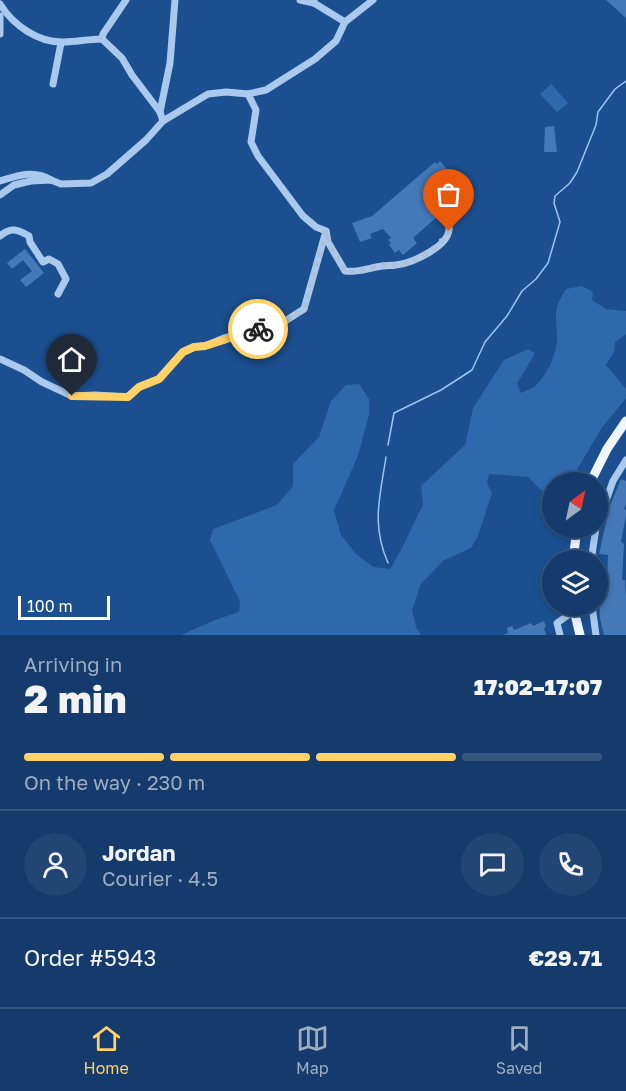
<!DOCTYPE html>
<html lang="en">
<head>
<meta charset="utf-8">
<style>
	body { margin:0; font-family:"Golos Text",sans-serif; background:#214673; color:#f1f3f6; height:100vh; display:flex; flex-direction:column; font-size:22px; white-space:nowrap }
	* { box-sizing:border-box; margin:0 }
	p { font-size:20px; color:#9dadc1 }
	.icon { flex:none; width:33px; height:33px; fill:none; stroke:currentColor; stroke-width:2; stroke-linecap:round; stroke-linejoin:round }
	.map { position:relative; height:635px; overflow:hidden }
	.drawer { display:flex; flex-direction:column; background:#143b6b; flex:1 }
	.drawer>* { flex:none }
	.needle { width:39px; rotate:33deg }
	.controls { position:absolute; left:542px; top:472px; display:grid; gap:12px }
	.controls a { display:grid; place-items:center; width:66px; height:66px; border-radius:50%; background:#143b6b; box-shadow:0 3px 9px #0003,0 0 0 2px #33557e; font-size:30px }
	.scale { position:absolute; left:18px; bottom:15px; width:92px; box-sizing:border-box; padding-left:6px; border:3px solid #fff; border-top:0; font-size:16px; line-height:21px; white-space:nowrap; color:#fff; -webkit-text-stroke:4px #1b4f8f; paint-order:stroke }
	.pin { position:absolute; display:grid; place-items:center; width:51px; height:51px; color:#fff; margin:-62px -26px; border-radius:50% 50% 50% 0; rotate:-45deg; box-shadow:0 0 6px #0007 }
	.pin .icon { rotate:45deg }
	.courier { position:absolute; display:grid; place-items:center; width:60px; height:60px; margin:-30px; border:4px solid #ffd166; border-radius:50%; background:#fff; color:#222; box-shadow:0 2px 8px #0007 }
	.head em { font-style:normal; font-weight:800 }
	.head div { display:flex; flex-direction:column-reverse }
	.head { display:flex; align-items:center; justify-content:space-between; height:102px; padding:0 24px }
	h1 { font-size:39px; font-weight:800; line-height:45px }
	.bar { display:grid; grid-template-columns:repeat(4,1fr); gap:9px 6px; align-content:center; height:72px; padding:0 24px }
	.bar i { height:8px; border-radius:4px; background:#33557e }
	.bar .on { background:#ffd166 }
	.bar p { grid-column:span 4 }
	.line { display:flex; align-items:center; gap:15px; padding:0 24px; border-top:2px solid #33557e }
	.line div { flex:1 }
	.round { display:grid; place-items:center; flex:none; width:63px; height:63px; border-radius:32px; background:#214673 }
	.menu { display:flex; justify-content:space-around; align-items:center; height:84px; border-top:2px solid #33557e; background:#143b6b; font-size:16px; color:#9dadc1 }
	.menu a { display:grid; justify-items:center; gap:3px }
	.menu .on { color:#ffd166 }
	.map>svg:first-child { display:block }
	.green { fill:#2e69ad }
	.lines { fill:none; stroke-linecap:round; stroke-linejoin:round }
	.stream { stroke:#9cc4f0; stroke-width:1.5 }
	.building { fill:#4478b7 }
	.minor { stroke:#a9c9ee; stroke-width:7 }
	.major { stroke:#f0f6ff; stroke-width:9 }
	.done { stroke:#afc1d8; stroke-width:6; stroke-dasharray:0 10.8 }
	.route { stroke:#ffd166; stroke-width:8 }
</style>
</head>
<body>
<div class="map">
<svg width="626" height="635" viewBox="0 0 626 635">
	<rect width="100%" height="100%" fill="#1b4f8f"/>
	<g class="green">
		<polygon points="551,84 568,103 557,112 540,94"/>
		<path d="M582 286 593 292 592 300 606 309 626 311V334L615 342 614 352 606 365 626 389V398L601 429 575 473 573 483H552V492L542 491 528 477 489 474 487 483 492 493 478 536 471 548 443 561 421 584 412 610 416 627 421 635H181L215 620 239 612 240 601 210 540 213 529 277 505 293 486V464L319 437 331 401 346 385 359 384 369 399V414L358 456 334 510 341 535 356 554 373 567 390 569 400 552 423 505 421 486 465 445 473 408 504 360 528 349 535 353 517 384 521 393C525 391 530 389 534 387 547 376 558 352 557 335 556 314 553 309 566 289Z"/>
	</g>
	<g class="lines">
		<g class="stream">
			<polyline points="388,445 394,413 441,390 472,370 485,342 507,316 522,291 536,279 548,263 560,222 554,203 555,196 570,183 577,172 596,125 598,112 615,89 626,81"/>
			<path d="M386 457C380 497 371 524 388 563"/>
		</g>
	</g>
	<g class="building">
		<polygon points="606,0 626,0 626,18"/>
		<polygon points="554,126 557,152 544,152 545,127"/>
		<polygon points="440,161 456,179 460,175 471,187 413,238 417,243 403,255 399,250 395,253 389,245 391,243 388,240 391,238 383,229 370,234 372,238 360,242 352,223 372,216 435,162 437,164"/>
		<polygon points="25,249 44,273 26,287 20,280 32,271 23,260 12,269 7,263"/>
		<polygon points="621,479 626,481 626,504 624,509 626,510 626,515 621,542 624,544 622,580 625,580 626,596 626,635 604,635 600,619 598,581 607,580 608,555 599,554 609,508"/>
		<polygon points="544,621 546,627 544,628 546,635 503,635 508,633 507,628 512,626 514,630 531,623 533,626"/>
	</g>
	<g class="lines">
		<g class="minor">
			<polyline points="300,0 314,3"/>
			<polyline points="314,0 314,3 345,22"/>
			<path d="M0 4C13 25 38 43 64 42 76 42 89 39 102 39L122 58 132 75 160 112 163 121"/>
			<polyline points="0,16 0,34"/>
			<polyline points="102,39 103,34 126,0"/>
			<polyline points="53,84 61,43"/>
			<path d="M248 94 256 110 251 142 258 156 303 216 316 227 326 231 328 242 345 271C359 273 368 268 382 266 386 265 391 266 396 265 412 263 451 246 449 227"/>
			<polyline points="160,112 170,63 175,0"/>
			<path d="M0 181C17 176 34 169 51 180"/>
			<polyline points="0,195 14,185 31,181 51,180 61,184 91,183 107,174 146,140 163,121 208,94 226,92 248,94 266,90 315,59 336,41 345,22 373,0"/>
			<path d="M0 236C11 227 17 229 29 236L30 242 43 262 49 259 58 264 66 279 58 294"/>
			<polyline points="0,359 24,370 42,382 72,396 95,395 128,397 139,387 159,379 183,352 194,347 205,346 224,338 282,323 304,309 326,231"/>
			<polyline points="597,526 613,481 626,460"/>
			<polyline points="591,561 596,528"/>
			<polyline points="592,606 596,635"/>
			<polyline points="560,635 557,623 574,611"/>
		</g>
		<g class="major">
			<polyline points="590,483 607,449 626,421"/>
			<polyline points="573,561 577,528"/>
			<polyline points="573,606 580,635"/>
		</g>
	</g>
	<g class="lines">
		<path class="done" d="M258 329 282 323 304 309 326 231 328 242 345 271C359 273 368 268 381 266 386 265 391 266 396 265 417 262 439 249 449 231"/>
		<polyline class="route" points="72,396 128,397 139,387 159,379 183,352 194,347 205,346 258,329"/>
	</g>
</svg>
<div class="controls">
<a><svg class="needle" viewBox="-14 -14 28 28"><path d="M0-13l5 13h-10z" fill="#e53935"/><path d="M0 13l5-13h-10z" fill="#9dadc1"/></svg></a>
<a><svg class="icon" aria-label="layers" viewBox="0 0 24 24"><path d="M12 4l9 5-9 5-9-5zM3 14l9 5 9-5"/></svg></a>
</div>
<div class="scale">100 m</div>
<div class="pin" style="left:449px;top:231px;background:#ea580c"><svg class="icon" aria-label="bag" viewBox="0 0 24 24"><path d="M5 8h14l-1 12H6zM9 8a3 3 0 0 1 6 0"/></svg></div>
<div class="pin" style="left:72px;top:396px;background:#1f2937"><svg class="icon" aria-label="home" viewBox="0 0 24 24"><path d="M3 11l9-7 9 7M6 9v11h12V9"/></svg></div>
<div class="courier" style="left:258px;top:329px"><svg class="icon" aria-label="bike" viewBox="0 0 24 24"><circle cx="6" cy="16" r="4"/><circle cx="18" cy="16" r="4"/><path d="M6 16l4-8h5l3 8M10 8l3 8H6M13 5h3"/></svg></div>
</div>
<section class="drawer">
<div class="head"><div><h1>2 min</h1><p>Arriving in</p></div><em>17:02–17:07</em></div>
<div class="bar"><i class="on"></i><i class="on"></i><i class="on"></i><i></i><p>On the way · 230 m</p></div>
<div class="line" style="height:108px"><a class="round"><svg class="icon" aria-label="person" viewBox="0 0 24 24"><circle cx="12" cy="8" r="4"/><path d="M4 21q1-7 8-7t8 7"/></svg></a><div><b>Jordan</b><p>Courier · 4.5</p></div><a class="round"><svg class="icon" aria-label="chat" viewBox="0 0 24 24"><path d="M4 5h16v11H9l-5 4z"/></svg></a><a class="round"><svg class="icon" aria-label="phone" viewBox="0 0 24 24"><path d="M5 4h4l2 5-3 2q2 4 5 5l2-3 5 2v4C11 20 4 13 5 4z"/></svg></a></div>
<div class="line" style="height:78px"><div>Order #5943</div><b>€29.71</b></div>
</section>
<nav class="menu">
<a class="on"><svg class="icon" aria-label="home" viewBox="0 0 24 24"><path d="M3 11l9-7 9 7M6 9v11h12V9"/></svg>Home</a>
<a><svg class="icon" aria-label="map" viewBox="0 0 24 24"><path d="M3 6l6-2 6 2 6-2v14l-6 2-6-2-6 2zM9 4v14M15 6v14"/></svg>Map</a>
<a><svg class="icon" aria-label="saved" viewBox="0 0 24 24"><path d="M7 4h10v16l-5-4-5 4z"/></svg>Saved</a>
</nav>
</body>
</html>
